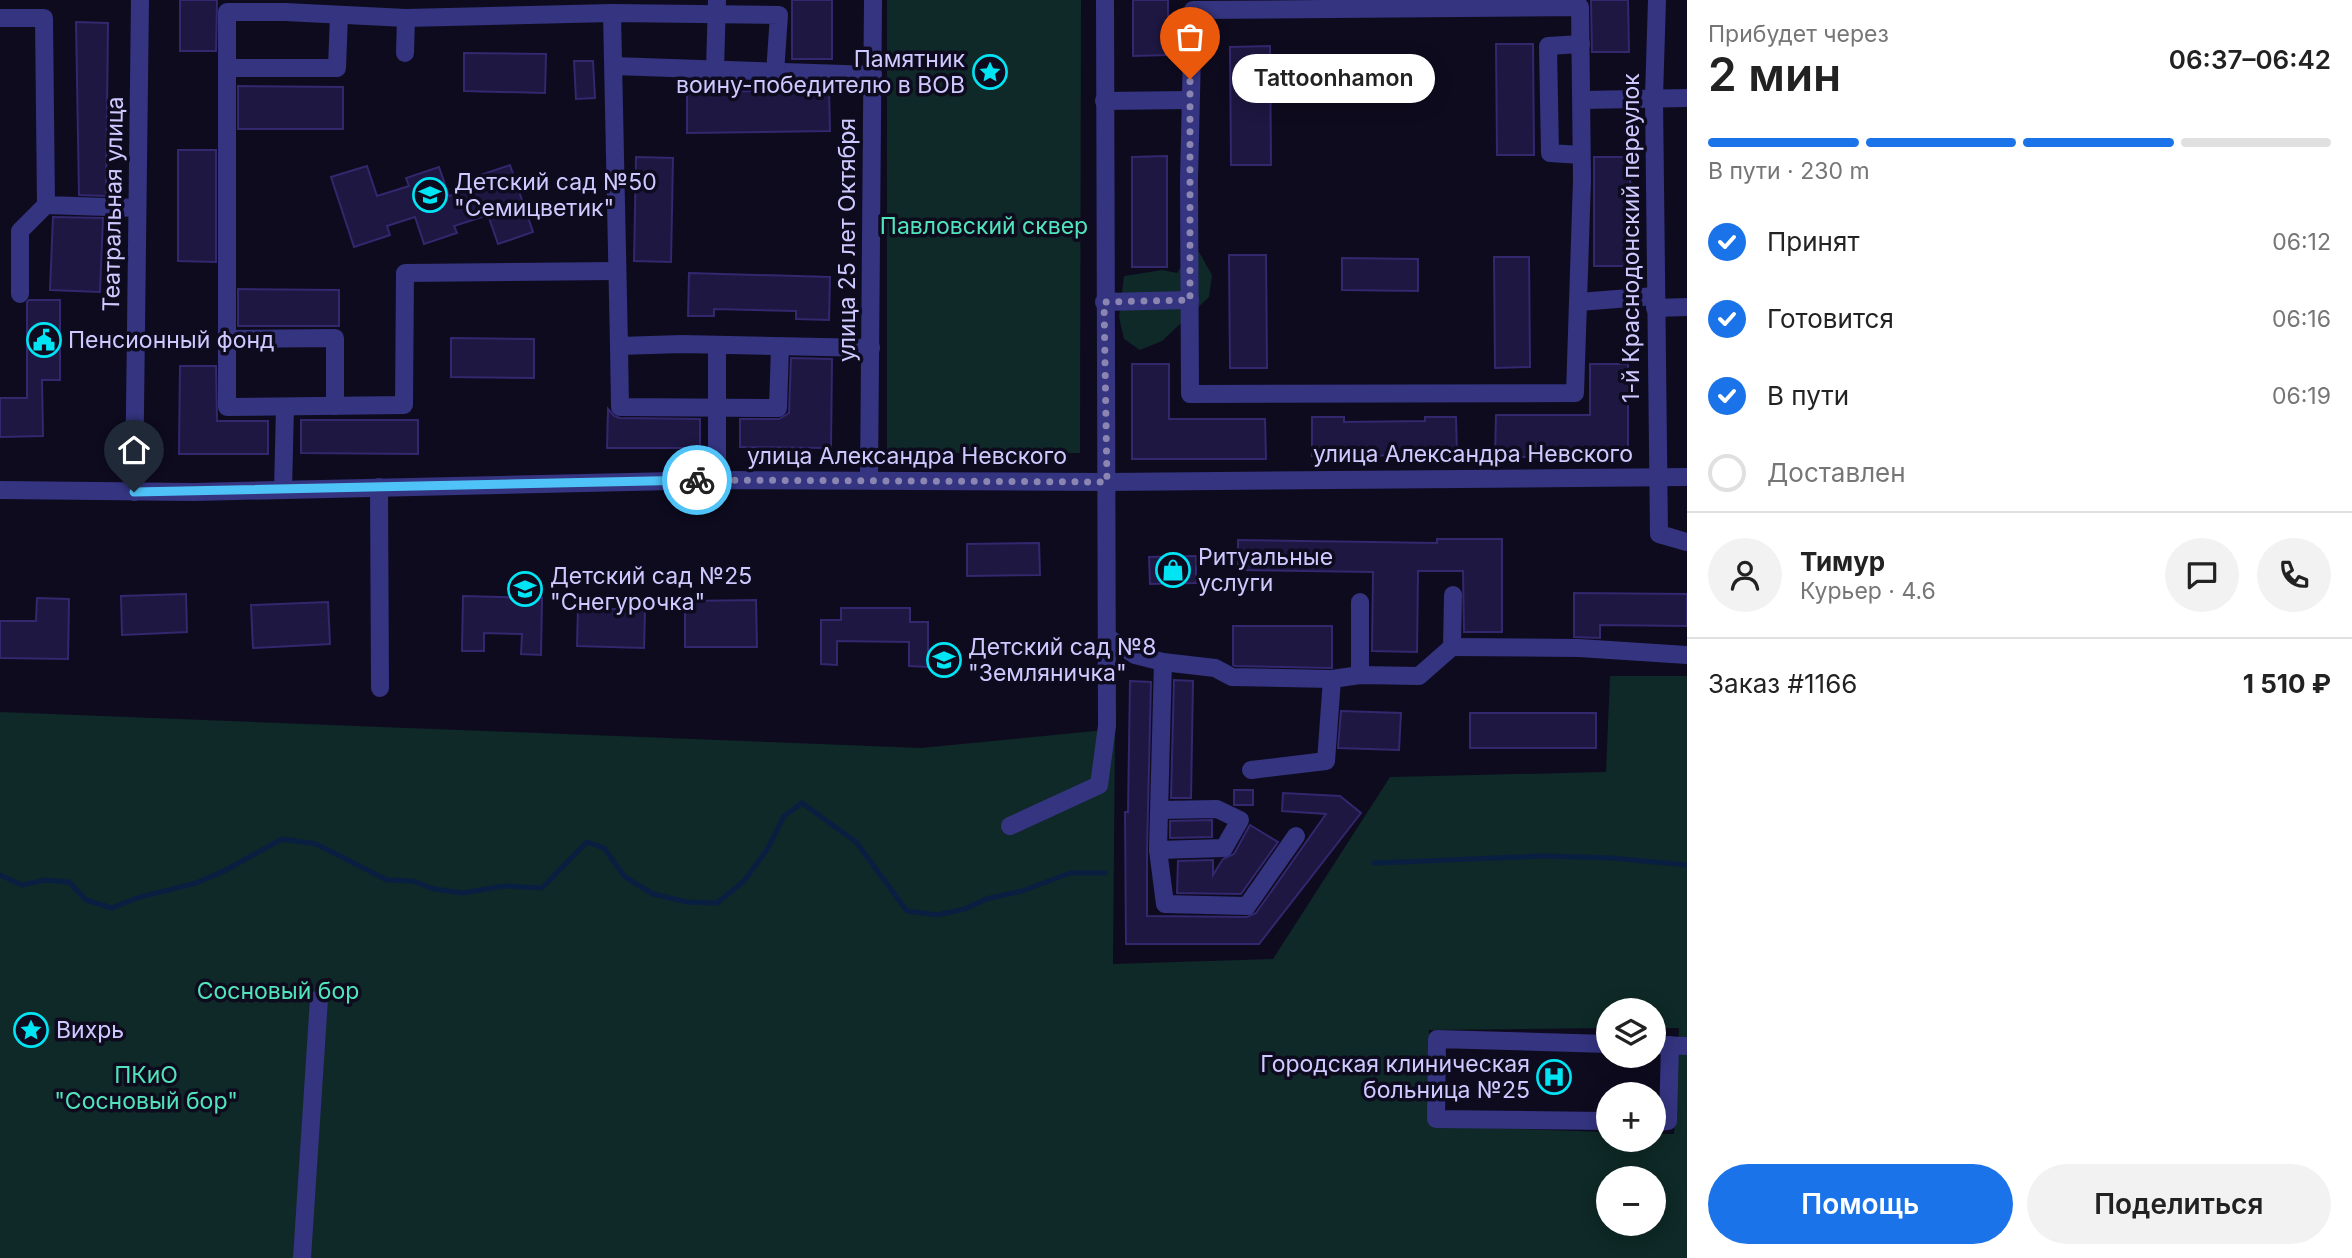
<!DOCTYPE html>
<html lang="ru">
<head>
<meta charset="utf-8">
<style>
	body { margin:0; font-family:Inter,sans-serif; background:#f2f2f2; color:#222; height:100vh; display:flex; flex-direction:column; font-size:26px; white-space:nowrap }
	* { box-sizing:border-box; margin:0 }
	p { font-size:23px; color:#767676 }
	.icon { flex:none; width:38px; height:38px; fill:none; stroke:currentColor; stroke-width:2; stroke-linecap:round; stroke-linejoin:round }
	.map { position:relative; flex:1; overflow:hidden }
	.side { display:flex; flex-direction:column; background:#fff; width:665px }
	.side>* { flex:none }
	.fabs { position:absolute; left:1596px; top:998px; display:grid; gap:14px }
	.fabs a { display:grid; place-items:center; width:70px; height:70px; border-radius:50%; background:#fff; box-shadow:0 4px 18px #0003; font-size:35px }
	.pin { position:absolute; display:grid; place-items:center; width:60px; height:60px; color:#fff; margin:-72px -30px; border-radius:50% 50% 50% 0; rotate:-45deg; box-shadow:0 0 7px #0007 }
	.pin .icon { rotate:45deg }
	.courier { position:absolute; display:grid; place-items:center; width:70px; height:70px; margin:-35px; border:5px solid #4fc3f7; border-radius:50%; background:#fff; color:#222; box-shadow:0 2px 9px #0007 }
	.bubble { position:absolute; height:49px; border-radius:24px; background:#fff; box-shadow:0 4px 18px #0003; font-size:23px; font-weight:600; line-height:49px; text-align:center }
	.headline em { font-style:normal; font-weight:600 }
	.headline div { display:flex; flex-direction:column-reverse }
	.headline { display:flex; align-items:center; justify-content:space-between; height:119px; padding:0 21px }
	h1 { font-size:46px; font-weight:600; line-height:52px }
	.bar { display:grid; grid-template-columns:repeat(4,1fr); gap:10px 7px; align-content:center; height:84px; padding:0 21px }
	.bar i { height:9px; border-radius:5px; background:#e0e0e0 }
	.bar .active { background:#1a73e8 }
	.bar p { grid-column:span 4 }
	.line { display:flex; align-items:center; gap:18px; padding:0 21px; border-top:2px solid #e0e0e0 }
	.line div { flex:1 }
	.round { display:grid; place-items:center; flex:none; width:74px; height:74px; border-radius:37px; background:#f2f2f2 }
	ol { padding:0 21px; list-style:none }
	li { display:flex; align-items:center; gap:21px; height:77px }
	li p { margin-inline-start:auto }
	li .icon { padding:7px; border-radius:50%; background:#1a73e8; color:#fff; stroke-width:4 }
	li:last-child { color:#767676 }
	li i { width:38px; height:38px; border:4px solid #e0e0e0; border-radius:50% }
	.cta { display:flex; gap:14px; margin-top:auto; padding:14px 21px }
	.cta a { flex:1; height:80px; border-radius:42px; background:#1a73e8; color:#fff; font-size:28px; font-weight:600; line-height:80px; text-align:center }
	.cta a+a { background:#f2f2f2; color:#222 }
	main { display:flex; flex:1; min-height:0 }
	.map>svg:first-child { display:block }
	.green { fill:#0e2927; fill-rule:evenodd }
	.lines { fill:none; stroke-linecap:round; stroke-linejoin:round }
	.stream { stroke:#091f41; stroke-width:5 }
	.building { fill:#1e1741; stroke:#33276e; stroke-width:2 }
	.minor { stroke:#343480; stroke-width:18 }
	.done { stroke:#8b86b1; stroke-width:7; stroke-dasharray:0 12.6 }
	.route { stroke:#4fc3f7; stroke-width:9 }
	.labels { text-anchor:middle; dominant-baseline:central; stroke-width:7; stroke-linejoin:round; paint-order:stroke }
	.poi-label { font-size:23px; fill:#cec9ff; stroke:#0e0b1f; text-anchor:start }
	.street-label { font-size:23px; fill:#cec9ff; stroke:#0e0b1f }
	.park-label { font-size:23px; fill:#51e4ba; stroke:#0e0b1f }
</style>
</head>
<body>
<main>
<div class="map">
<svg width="1687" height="1258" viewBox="0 0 1687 1258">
	<rect width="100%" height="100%" fill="#0e0b1f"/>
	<g class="green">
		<polygon points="887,0 1081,0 1080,453 887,453"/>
		<polygon points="1192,252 1199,252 1212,275 1209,297 1162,341 1140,350 1124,339 1119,317 1124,276 1162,270 1177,273"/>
		<path d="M1610 676H1687V1258H0V712L921 748 1115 729 1113 964 1273 959 1390 777 1606 772ZM1608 1010H1654V1028H1679L1674 1134H1654V1139H1608V1132L1430 1126 1429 1030 1608 1028ZM1608 1178H1654V1223H1608Z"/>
	</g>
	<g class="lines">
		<g class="stream">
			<polyline points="1374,863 1544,856 1611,858 1687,865"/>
			<polyline points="0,875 22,885 45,880 69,882 86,900 112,908 137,898 196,883 226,870 282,839 316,844 387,880 413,881 434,889 463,893 503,886 542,888 587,842 604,848 625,877 653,894 687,902 717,903 744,881 768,848 784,816 802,803 856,842 907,911 937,915 965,909 986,899 1022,891 1070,873 1105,873"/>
		</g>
	</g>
	<g class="building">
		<polygon points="180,0 217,0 216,51 180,51"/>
		<rect x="792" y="0" width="40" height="59"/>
		<polygon points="1133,0 1168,0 1168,55 1133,56"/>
		<polygon points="1591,0 1628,0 1629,52 1592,52"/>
		<polygon points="76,22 108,23 106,196 79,195"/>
		<polygon points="1496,44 1533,44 1534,155 1497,155"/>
		<polygon points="1270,46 1271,165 1231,165 1230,47"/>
		<polygon points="464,53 546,54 545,93 464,91"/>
		<polygon points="574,61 593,61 595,98 576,99"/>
		<polygon points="238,86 343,87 343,129 238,129"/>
		<polygon points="829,90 830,131 687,133 687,92"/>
		<polygon points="178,150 216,150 216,262 178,261"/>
		<polygon points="1167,156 1167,267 1132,267 1132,157"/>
		<polygon points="636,157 673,158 671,262 634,261"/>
		<polygon points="1594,157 1630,157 1631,266 1594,266"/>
		<polygon points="510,165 533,232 498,244 488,215 454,226 457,233 424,244 415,217 387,226 390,235 354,247 331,177 367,166 377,196 409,186 406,178 439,167 449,196 478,187 475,177"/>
		<polygon points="53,217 103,218 100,292 50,290"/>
		<polygon points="1229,255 1266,255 1267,368 1230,368"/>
		<polygon points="1494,257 1529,257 1530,367 1495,368"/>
		<polygon points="1342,258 1418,259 1418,291 1342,290"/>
		<polygon points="689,273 830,277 829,320 796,319 796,311 714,309 714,316 688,316"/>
		<polygon points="238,289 339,290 339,326 238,326"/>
		<polygon points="29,300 60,300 60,380 42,380 43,436 0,437 0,398 27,398 27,302"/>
		<polygon points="451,338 534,339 534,378 451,377"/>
		<polygon points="791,358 832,359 831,448 740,447 740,419 779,419 789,413"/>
		<polygon points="1132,364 1169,364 1169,419 1265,419 1266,459 1132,459"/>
		<polygon points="1590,364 1628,364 1628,457 1495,457 1496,415 1590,415"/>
		<polygon points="180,366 216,366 217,421 268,421 268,454 179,454"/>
		<polygon points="608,409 614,416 620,418 700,419 700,448 607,448"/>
		<polygon points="1312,417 1344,417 1344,422 1425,421 1425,417 1456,417 1457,455 1312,456"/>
		<polygon points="301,420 418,420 418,454 301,453"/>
		<polygon points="1437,539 1502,539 1502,632 1464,632 1463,571 1418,571 1417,652 1372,651 1373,572 1238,570 1238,540 1437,543"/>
		<polygon points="1039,543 1040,575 967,576 967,544"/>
		<polygon points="1196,556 1196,583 1150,584 1149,557"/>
		<polygon points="1574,593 1687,594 1687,626 1600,625 1600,638 1574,637"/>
		<polygon points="186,594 187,632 122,635 121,596"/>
		<polygon points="463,596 542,598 541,655 521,654 522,634 484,633 484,651 462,651"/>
		<polygon points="37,598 69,599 68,659 0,658 0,621 36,621"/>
		<polygon points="756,600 757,647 685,647 685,601"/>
		<polygon points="328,602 330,644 253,648 251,605"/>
		<polygon points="578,608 645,610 644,648 577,646"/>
		<polygon points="841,608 910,608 910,622 928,622 928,667 909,666 909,642 837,641 837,665 821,664 821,620 841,620"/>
		<polygon points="1233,626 1332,626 1332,668 1235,666 1233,665"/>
		<polygon points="1174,680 1193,681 1191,798 1171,798"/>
		<polygon points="1130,681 1151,682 1147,850 1147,916 1247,917 1256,913 1326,814 1282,811 1283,793 1340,796 1361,813 1259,944 1126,944 1125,812 1128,812"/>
		<polygon points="1341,711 1401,713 1399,750 1338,748"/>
		<rect x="1470" y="713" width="126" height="35"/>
		<rect x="1234" y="790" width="19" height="15"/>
		<polygon points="1212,820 1212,837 1170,838 1170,821"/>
		<polygon points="1250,825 1278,842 1241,894 1177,893 1178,861 1213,860 1213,875 1223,859 1234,854"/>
	</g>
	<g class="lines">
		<g class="minor">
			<polyline points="1657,0 1654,97 1659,534 1687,542"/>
			<polygon points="1580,7 1582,180 1575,393 1190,394 1189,180 1193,10"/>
			<polyline points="612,13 406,18 285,12 227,12 227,407 404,405 405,273 617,271"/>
			<polyline points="0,18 44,18 46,205 137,208"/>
			<polyline points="1581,44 1548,46 1550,153 1581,155"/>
			<polyline points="405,53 406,18"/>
			<polyline points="614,66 873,75"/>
			<polyline points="227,68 337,68 339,15"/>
			<polyline points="715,69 717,0"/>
			<polyline points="775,73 779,15 612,13 619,346 682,344 871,348"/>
			<polyline points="1582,100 1687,98"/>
			<polyline points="1104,101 1189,100"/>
			<polyline points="20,294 20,231 46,205"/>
			<polyline points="1104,302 1190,300"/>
			<polyline points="1579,302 1655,296"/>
			<polyline points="1655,308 1687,307"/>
			<polyline points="226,339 335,338 335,406"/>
			<polyline points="717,345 717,480"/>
			<polyline points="619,346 620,407 778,408 780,347"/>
			<polyline points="869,480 873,0"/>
			<polyline points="379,487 380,688"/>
			<polyline points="0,490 194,492 717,480 1107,482 1687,477"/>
			<polyline points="283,490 285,407"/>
			<polyline points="134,492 140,0"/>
			<polyline points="1360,602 1360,675"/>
			<polyline points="1107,637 1135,655 1163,662 1215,668 1232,677 1332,679 1360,675 1419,676 1452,647 1453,595"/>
			<polyline points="1452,647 1579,648 1687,655"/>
			<polyline points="1163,662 1158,850 1165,904 1247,906 1296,836"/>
			<polyline points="1251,770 1326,761 1332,679"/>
			<polyline points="1010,826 1099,785 1107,726 1105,0"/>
			<polyline points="1158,850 1224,848 1240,820 1217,809 1160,810"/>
			<polyline points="1608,1044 1437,1039 1436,1119 1608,1121"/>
			<polyline points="1654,1045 1687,1046"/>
			<polyline points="1654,1122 1668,1121 1670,1045"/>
			<polyline points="302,1258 319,999"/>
		</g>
	</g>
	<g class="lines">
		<polyline class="done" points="697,480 1107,482 1104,302 1190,300 1190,79"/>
		<polyline class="route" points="134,492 697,480"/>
	</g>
	<defs>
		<g id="sight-ring" transform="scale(1.75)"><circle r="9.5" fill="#0e0b1f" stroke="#00e4f4" stroke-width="1.5"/><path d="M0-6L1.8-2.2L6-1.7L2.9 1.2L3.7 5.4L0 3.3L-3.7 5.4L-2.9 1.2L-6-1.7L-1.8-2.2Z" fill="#00e4f4"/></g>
		<g id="school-ring" transform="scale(1.75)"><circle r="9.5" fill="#0e0b1f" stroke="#00e4f4" stroke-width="1.5"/><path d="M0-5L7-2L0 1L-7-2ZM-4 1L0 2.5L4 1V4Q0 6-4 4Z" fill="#00e4f4"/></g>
		<g id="civic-ring" transform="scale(1.75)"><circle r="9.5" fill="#0e0b1f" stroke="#00e4f4" stroke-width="1.5"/><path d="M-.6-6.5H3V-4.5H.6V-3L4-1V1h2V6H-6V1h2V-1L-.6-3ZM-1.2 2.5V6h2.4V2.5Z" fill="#00e4f4"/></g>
		<g id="shop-ring" transform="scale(1.75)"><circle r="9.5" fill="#0e0b1f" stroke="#00e4f4" stroke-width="1.5"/><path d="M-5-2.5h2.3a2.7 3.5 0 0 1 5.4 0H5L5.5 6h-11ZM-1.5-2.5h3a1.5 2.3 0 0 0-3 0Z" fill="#00e4f4"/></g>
		<g id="hospital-ring" transform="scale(1.75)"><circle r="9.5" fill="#0e0b1f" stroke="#00e4f4" stroke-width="1.5"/><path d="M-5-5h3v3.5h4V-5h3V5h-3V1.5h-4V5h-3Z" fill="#00e4f4"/></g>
	</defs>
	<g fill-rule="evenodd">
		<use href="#sight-ring" x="990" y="72"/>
		<use href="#school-ring" x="430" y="195"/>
		<use href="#civic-ring" x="44" y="340"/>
		<use href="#shop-ring" x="1173" y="570"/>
		<use href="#school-ring" x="525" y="589"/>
		<use href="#school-ring" x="944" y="660"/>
		<use href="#sight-ring" x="31" y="1030"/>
		<use href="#hospital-ring" x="1554" y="1077"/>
	</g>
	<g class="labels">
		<g class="poi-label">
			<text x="965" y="59" text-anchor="end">Памятник<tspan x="965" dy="26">воину-победителю в ВОВ</tspan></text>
			<text x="454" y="182">Детский сад №50<tspan x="454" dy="26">"Семицветик"</tspan></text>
			<text x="68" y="340">Пенсионный фонд</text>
			<text x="1198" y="557">Ритуальные<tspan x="1198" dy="26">услуги</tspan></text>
			<text x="550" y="576">Детский сад №25<tspan x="550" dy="26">"Снегурочка"</tspan></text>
			<text x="968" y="647">Детский сад №8<tspan x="968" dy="26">"Земляничка"</tspan></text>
			<text x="56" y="1030">Вихрь</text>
			<text x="1530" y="1064" text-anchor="end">Городская клиническая<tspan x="1530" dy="26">больница №25</tspan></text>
		</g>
		<g class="street-label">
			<text transform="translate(113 204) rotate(-89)">Театральная улица</text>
			<text transform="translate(1631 238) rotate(-90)">1-й Краснодонский переулок</text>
			<text transform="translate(847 240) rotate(-90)">улица 25 лет Октября</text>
			<text x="1473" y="454">улица Александра Невского</text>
			<text x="907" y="456">улица Александра Невского</text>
		</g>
		<g class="park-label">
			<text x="984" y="226">Павловский сквер</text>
			<text x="278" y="991">Сосновый бор</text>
			<text x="146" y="1075">ПКиО<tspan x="146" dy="26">"Сосновый бор"</tspan></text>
		</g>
	</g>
</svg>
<div class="fabs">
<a><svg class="icon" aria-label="layers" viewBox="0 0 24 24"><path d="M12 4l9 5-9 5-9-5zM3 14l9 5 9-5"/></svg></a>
<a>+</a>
<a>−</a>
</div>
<div class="pin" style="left:1190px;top:79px;background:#ea580c"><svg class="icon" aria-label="bag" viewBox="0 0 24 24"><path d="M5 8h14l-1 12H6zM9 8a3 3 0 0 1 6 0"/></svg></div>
<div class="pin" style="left:134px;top:492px;background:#1f2937"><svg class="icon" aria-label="home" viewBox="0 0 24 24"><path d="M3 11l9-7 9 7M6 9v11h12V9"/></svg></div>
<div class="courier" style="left:697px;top:480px"><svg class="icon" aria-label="bike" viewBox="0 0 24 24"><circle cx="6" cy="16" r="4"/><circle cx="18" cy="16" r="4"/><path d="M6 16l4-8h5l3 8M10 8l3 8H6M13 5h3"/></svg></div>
<div class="bubble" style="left:1232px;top:54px;width:203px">Tattoonhamon</div>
</div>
<section class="side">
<div class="headline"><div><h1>2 мин</h1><p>Прибудет через</p></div><em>06:37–06:42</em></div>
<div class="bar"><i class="active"></i><i class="active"></i><i class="active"></i><i></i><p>В пути · 230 m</p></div>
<ol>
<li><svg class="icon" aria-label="check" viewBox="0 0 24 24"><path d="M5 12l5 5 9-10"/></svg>Принят<p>06:12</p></li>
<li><svg class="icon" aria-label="check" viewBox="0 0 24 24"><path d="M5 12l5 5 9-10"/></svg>Готовится<p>06:16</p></li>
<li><svg class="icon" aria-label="check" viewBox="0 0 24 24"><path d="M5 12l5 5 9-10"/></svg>В пути<p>06:19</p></li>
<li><i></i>Доставлен</li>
</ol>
<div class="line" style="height:126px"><a class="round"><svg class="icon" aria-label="person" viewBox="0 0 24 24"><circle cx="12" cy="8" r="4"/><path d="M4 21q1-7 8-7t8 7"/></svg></a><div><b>Тимур</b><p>Курьер · 4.6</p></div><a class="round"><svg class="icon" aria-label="chat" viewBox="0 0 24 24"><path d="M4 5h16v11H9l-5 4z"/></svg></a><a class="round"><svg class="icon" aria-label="phone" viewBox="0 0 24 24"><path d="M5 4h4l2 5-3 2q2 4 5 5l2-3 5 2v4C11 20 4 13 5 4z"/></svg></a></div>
<div class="line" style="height:91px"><div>Заказ #1166</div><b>1 510 ₽</b></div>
<div class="cta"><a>Помощь</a><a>Поделиться</a></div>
</section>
</main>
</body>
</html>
